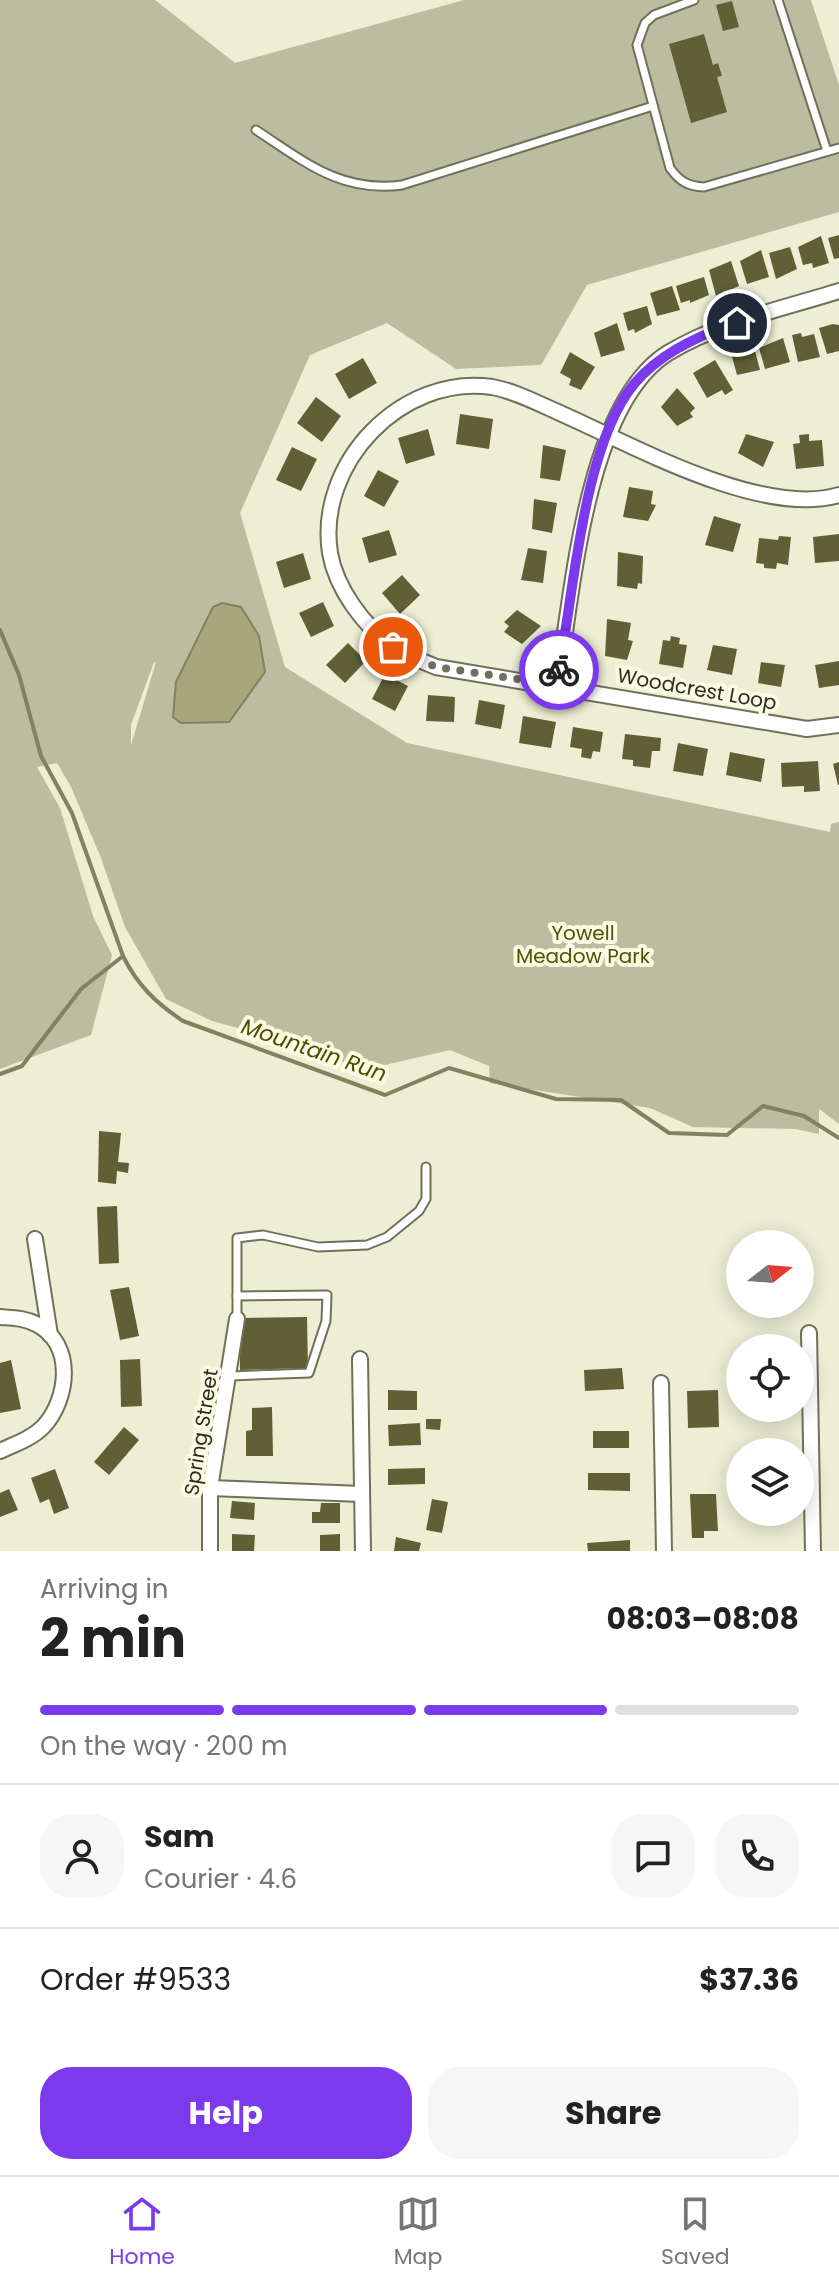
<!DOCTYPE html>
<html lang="en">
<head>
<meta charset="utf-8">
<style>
	body { margin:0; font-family:Poppins,sans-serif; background:#f6f6f6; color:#222; height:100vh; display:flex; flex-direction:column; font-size:30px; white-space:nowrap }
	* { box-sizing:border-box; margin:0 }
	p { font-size:26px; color:#767676 }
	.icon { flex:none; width:44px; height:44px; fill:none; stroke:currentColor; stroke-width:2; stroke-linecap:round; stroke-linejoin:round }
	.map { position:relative; height:1551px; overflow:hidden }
	.panel { display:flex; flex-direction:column; background:#fff; flex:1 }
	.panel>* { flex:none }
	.needle { width:52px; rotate:73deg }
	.fabs { position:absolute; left:726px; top:1230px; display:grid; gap:16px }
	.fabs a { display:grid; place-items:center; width:88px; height:88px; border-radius:50%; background:#fff; box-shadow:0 4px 20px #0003; font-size:40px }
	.pin { position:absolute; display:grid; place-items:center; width:68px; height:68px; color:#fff; margin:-34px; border:4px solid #fff; border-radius:50%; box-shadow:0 2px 8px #0007 }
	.courier { position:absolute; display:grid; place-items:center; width:80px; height:80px; margin:-40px; border:6px solid #7c3aed; border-radius:50%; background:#fff; color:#222; box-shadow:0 2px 10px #0007 }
	.overview em { font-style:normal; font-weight:700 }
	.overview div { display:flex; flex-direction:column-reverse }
	.overview { display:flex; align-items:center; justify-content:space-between; height:136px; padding:0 40px }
	h1 { font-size:52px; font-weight:700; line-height:60px }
	.bar { display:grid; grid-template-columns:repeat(4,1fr); gap:12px 8px; align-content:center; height:96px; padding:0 40px }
	.bar i { height:10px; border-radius:6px; background:#e0e0e0 }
	.bar .selected { background:#7c3aed }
	.bar p { grid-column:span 4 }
	.line { display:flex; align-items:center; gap:20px; padding:0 40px; border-top:2px solid #e0e0e0 }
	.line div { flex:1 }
	.round { display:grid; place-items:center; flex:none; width:84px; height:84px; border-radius:32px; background:#f6f6f6 }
	.cta { display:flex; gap:16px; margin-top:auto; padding:16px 40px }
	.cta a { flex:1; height:92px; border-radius:32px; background:#7c3aed; color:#fff; font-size:32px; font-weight:700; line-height:92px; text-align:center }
	.cta a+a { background:#f6f6f6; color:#222 }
	.menu { display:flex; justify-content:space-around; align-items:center; height:112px; border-top:2px solid #e0e0e0; background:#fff; font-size:22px; color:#767676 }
	.menu a { display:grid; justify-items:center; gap:4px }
	.menu .selected { color:#7c3aed }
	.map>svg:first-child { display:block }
	.green { fill:#bbbca0; fill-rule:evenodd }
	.water { fill:#a6a77b; stroke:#818260; stroke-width:2 }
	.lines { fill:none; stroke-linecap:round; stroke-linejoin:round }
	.stream { stroke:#818260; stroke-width:4 }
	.building { fill:#606037 }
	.service-casing { stroke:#70715b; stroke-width:11 }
	.minor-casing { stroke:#70715b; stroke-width:18 }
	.service { stroke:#fff; stroke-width:7 }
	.minor { stroke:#fff; stroke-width:14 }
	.done { stroke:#6f7060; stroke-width:8; stroke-dasharray:0 14.4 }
	.route { stroke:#7c3aed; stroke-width:10 }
	.labels { text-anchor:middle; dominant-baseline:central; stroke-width:8; stroke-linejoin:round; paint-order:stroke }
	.street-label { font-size:20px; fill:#2b2c22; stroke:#fafbe2 }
	.park-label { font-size:20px; fill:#525104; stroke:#fafbe2 }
	.water-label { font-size:22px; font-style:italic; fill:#4e4d00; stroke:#fafbe2 }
</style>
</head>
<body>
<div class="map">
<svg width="839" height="1551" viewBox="0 0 839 1551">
	<rect width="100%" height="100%" fill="#edeed4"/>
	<path class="green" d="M0 0H155L235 63 464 0H811L839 85V212L587 285 541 365 456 369 387 323 310 355 240 513 285 667 407 743 830 832 831 824 839 822V1124L819 1109V1134L795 1129 693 1127 650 1108 490 1083 489 1066 450 1050 363 1070 285 1041 212 1021 166 999 125 927 101 858 71 787 57 763 37 767 60 808 93 916 112 955 91 1035 0 1069ZM154 662H156L131 745V725Z"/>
	<polygon class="water" points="222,603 241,607 259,636 265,672 229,722 181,723 173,717 176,682 213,607"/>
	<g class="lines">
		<g class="stream">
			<path d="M0 630 19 675 41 756 72 813 123 956C138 986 156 1003 183 1021L385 1095 449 1068 556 1099 621 1100 669 1133 727 1135 763 1106 804 1116 839 1138"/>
			<polyline points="0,1074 22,1066 81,989 123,956"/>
		</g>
	</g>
	<g class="building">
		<polygon points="732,1 739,27 723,31 716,5"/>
		<polygon points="704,34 713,65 718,63 722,76 717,77 727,112 691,123 669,44"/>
		<polygon points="839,235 839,258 834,259 828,238"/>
		<polygon points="821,236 829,263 813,268 812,263 803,265 798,247"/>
		<polygon points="790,247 797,269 776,279 769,253"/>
		<polygon points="761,250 769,277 747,284 740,261"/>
		<polygon points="731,261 739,286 716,296 709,270"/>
		<polygon points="704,277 709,295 690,303 690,300 681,303 676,286"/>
		<polygon points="672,286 680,310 657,316 650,293"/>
		<polygon points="647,306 652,324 635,333 634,329 628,331 623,313"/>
		<polygon points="617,323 625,350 601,357 594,333"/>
		<polygon points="833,324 839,325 839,351 827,354 819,328"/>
		<polygon points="801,333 802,337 814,334 820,357 798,362 792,335"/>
		<polygon points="783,338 790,362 765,369 759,348"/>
		<polygon points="754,347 760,370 737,375 731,353"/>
		<polygon points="570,352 595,367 581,390 569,385 571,379 560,373"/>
		<polygon points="363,358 377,383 349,399 335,374"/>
		<polygon points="715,360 733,390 725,395 722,390 707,398 693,373"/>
		<polygon points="677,388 695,408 690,413 693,417 677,426 661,407"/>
		<polygon points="316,397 341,416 322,442 297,423"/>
		<polygon points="460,414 493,419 489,449 456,444"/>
		<polygon points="428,429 435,455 406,464 398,438"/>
		<polygon points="746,434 774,442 763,467 738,453"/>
		<polygon points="809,434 809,441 822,440 824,466 796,469 793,444 800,443 799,435"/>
		<polygon points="543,445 566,450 560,481 540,478"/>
		<polygon points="292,447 317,459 301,491 276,480"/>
		<polygon points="378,470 399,481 384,507 364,496"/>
		<polygon points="629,487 653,491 651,504 656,505 648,521 623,517"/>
		<polygon points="534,499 557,503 552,533 532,529"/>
		<polygon points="714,516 741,524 733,552 705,545"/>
		<polygon points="389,530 397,555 369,563 362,538"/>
		<polygon points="839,534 839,561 815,563 813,537"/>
		<polygon points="779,536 791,537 788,565 777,563 776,569 764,568 764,564 756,563 759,538 778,540"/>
		<polygon points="528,548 547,551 543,583 521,580"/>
		<polygon points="618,552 643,556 642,584 638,583 637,589 617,586"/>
		<polygon points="303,553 311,579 284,588 276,562"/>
		<polygon points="402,575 420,595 400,614 382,593"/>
		<polygon points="323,602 334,626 311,637 299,613"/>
		<polygon points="517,610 541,626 522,644 504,632 509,626 504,622"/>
		<polygon points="607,619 631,623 628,640 633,641 627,660 605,656"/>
		<polygon points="671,636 680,638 679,644 687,645 683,668 659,664 663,640 670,641"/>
		<polygon points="348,643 366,661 345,683 326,665"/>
		<polygon points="713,645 737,649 732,675 707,670"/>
		<polygon points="839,661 839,685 819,688 815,665"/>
		<polygon points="761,662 785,665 781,687 758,683"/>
		<polygon points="385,674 408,686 395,711 372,699"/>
		<polygon points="428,695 455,697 454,722 426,721"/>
		<polygon points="479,700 505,705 501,729 475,724"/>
		<polygon points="523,716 556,722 551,748 519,743"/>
		<polygon points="573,727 603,732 600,752 593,751 591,759 581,757 582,749 570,747"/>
		<polygon points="625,734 661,738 660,751 652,751 650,768 633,766 633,760 622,759"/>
		<polygon points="678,743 708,749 703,776 673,771"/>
		<polygon points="730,752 765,759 761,782 726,775"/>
		<polygon points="818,761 820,791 804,792 804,786 782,787 781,763"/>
		<polygon points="839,762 839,785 838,785 833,764"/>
		<polygon points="99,1131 121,1133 118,1162 129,1163 128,1173 117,1171 116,1184 98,1182"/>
		<polygon points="117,1206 119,1263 99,1264 97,1207"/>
		<polygon points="129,1287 139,1336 120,1340 110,1290"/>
		<polygon points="307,1317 308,1368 240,1370 239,1318"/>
		<polygon points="140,1359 142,1406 121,1407 120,1360"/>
		<polygon points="11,1360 21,1409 0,1413 0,1363"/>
		<polygon points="622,1368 624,1389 585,1391 584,1370"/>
		<polygon points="388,1390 417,1391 417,1410 388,1410"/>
		<polygon points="718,1390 719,1427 688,1428 687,1391"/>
		<polygon points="272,1407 273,1456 246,1456 246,1431 252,1430 252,1408"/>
		<polygon points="426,1419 441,1419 440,1430 426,1429"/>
		<polygon points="420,1423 421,1445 389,1446 388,1425"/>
		<polygon points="124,1427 139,1440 109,1475 94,1462"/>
		<rect x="593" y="1431" width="36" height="17"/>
		<polygon points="425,1468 425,1484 388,1485 388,1469"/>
		<polygon points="55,1469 69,1508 54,1514 49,1499 40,1503 31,1478"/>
		<polygon points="588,1473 630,1473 630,1491 588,1490"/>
		<polygon points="9,1489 18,1510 0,1517 0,1493"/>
		<polygon points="690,1494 716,1494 718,1531 704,1531 704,1538 692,1538"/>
		<polygon points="432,1499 448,1502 442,1533 426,1530"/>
		<polygon points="232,1501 255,1503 254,1520 230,1518"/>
		<polygon points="321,1503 340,1503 340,1523 312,1523 312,1512 320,1512"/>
		<polygon points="232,1534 255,1535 254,1551 232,1551"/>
		<polygon points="340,1534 340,1551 320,1551 320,1535"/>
		<polygon points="396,1537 421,1543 419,1551 394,1551"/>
		<polygon points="630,1540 630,1551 588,1551 587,1543"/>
	</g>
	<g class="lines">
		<g class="service-casing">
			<g id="service">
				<path d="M694 0 654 15 645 23 637 45 670 168C680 182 688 186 704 187L839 148"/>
				<polyline points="778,0 827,151"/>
				<path d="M256 130C305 162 341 193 402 185L653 106"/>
				<polyline points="237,1319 237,1238 263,1235 318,1247 367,1245 387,1237 419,1211 426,1199 426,1167"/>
				<polyline points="230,1376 309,1373 326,1321 327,1295 237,1296"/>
			</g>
		</g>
		<g class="minor-casing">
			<g id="minor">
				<path d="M839 495C762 518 632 445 560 413 539 404 515 391 492 387 402 374 316 463 330 553 336 588 364 627 393 646 405 655 422 661 436 667L807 729 839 725"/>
				<path d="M557 685C573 593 585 405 668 353 719 322 782 309 839 291"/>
				<polyline points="35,1239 50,1335"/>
				<path d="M0 1317C13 1318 25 1318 36 1324 75 1344 69 1399 43 1427 31 1439 15 1444 0 1451"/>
				<polyline points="809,1333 813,1551"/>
				<polyline points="360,1359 363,1551"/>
				<polyline points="661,1383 664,1551"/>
				<polyline points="210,1488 362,1494"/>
				<polyline points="210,1551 210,1488 237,1319"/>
			</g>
		</g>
		<use href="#service" class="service"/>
		<use href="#minor" class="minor"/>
	</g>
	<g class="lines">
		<polyline class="done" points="393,647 436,667 557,685 559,670"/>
		<path class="route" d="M559 670C574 591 583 446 634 384 660 353 699 335 737 323"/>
	</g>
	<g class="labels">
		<g class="street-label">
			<text transform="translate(697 689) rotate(10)">Woodcrest Loop</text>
			<text transform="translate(201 1432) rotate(-81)">Spring Street</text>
		</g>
		<g class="park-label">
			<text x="583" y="933">Yowell<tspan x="583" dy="23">Meadow Park</tspan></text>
		</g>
		<g class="water-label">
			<text transform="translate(314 1050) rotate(19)">Mountain Run</text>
		</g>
	</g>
</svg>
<div class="fabs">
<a><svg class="needle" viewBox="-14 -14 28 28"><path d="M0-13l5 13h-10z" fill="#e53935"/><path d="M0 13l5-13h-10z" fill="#767676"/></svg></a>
<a><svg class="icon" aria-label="locate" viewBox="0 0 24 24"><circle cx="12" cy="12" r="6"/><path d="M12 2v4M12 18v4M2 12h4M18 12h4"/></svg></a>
<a><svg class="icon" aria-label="layers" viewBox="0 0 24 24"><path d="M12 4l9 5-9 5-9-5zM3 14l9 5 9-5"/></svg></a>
</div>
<div class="pin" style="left:393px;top:647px;background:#ea580c"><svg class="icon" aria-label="bag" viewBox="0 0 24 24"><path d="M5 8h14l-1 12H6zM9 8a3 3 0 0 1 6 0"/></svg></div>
<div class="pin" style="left:737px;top:323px;background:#1f2937"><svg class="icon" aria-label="home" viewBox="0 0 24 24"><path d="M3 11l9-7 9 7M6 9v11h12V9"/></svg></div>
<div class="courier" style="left:559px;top:670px"><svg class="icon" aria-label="bike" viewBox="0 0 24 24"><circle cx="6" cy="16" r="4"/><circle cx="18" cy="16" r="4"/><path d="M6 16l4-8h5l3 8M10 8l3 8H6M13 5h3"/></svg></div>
</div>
<section class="panel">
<div class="overview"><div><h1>2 min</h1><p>Arriving in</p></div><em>08:03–08:08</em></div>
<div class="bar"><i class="selected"></i><i class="selected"></i><i class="selected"></i><i></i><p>On the way · 200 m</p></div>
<div class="line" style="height:144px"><a class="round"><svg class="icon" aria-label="person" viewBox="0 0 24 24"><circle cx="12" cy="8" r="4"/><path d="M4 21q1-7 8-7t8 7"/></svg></a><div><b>Sam</b><p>Courier · 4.6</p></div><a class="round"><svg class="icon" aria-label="chat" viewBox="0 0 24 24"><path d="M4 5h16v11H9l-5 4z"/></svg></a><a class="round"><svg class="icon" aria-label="phone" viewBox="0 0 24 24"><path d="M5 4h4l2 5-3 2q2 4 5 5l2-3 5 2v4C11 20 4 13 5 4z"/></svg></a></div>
<div class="line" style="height:104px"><div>Order #9533</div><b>$37.36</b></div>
<div class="cta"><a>Help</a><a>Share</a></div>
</section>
<nav class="menu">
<a class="selected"><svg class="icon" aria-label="home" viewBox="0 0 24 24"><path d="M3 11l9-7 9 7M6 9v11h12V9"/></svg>Home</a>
<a><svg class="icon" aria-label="map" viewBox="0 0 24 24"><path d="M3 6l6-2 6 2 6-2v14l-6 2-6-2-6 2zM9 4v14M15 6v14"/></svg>Map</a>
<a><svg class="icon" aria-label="saved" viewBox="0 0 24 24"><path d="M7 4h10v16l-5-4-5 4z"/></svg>Saved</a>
</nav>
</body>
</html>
